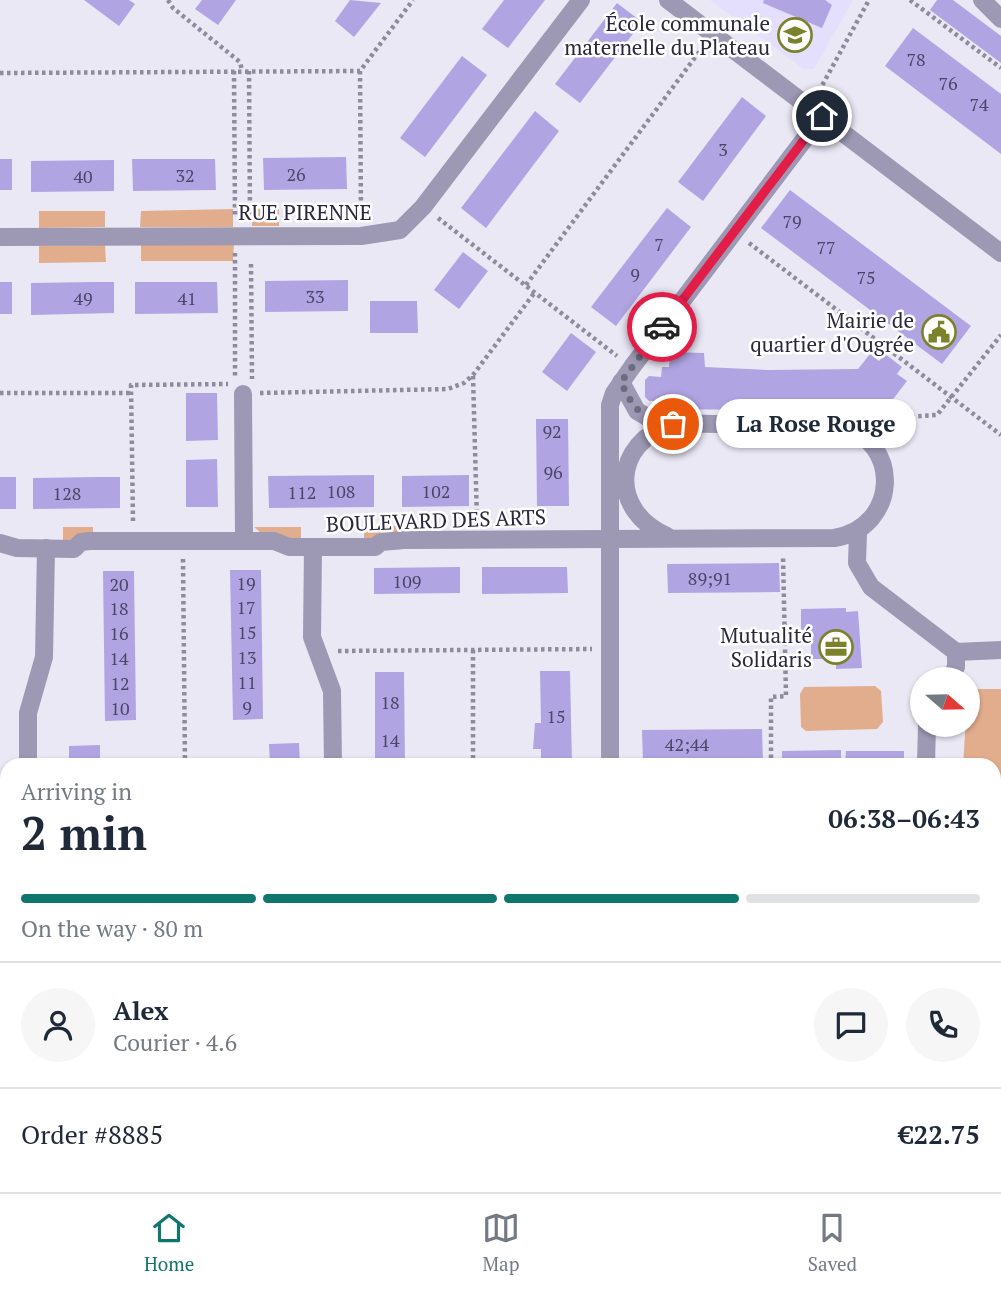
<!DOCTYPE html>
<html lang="en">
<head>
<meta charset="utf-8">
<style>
	body { margin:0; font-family:"PT Serif",serif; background:#f6f6f7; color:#1f2937; height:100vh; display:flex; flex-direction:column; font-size:26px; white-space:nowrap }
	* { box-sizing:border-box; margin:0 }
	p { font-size:23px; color:#747a83 }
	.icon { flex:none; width:38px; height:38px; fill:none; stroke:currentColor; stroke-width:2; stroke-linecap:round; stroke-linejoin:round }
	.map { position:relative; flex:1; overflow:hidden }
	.sheet { position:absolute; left:0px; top:758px; width:1001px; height:436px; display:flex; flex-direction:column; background:#fff; border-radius:21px 21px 0 0; box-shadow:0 2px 5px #0004 }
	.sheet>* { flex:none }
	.needle { width:46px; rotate:110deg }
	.fabs { position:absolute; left:910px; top:667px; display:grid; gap:14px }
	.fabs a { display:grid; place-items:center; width:70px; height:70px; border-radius:50%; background:#fff; box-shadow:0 2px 5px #0004; font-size:35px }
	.pin { position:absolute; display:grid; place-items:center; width:60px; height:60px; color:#fff; margin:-30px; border:4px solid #fff; border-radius:50%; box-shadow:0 2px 7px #0007 }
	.courier { position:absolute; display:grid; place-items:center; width:70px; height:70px; margin:-35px; border:5px solid #e11d48; border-radius:50%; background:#fff; color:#222; box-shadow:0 2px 9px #0007 }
	.bubble { position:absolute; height:49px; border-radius:24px; background:#fff; box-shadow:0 2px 5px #0004; font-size:23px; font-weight:700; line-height:49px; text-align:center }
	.overview em { font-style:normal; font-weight:700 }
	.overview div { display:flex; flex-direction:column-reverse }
	.overview { display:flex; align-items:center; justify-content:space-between; height:119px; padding:0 21px }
	h1 { font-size:46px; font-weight:700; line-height:52px }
	.bar { display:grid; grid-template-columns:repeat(4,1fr); gap:10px 7px; align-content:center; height:84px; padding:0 21px }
	.bar i { height:9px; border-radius:5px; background:#e0e1e3 }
	.bar .active { background:#0f766e }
	.bar p { grid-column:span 4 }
	.line { display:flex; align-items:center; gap:18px; padding:0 21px; border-top:2px solid #e0e1e3 }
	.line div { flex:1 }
	.round { display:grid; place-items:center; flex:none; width:74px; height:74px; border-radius:37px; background:#f6f6f7 }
	.tabs { display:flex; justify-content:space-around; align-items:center; height:98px; border-top:2px solid #e0e1e3; background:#fff; font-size:19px; color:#747a83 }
	.tabs a { display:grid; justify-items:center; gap:4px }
	.tabs .active { color:#0f766e }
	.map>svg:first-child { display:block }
	.built { fill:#e3dffc }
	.green { fill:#e1ad8d }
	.forest { fill:#cf9572 }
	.building { fill:#b0a5e2 }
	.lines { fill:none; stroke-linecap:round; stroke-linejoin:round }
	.path { stroke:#8e8b9d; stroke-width:4.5; stroke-dasharray:3.5 3.5; stroke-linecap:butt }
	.street { stroke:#9d98b3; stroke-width:18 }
	.secondary { stroke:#787197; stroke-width:18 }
	.done { stroke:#6e6b7f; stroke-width:7; stroke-dasharray:0 12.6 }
	.route { stroke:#e11d48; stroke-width:9 }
	.labels { text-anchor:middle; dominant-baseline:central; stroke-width:5; stroke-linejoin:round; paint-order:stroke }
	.number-label { font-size:18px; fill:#4c4668 }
	.poi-label { font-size:21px; fill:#2b273f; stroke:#fff; text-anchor:end }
	.street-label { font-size:21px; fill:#2b273f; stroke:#fff }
</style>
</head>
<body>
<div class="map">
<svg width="1001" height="1192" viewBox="0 0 1001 1192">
	<rect width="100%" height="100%" fill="#eae8f5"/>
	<polygon class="built" points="710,0 853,0 814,69 804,69"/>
	<g class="green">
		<polygon points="233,209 233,227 140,227 141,211"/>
		<rect x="252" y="209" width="27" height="17"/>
		<polygon points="39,211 105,211 105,227 39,228"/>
		<polygon points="234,244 233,261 141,261 141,245"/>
		<polygon points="105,245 106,262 39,263 39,246"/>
		<polygon points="364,526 400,526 399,533 364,540"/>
		<polygon points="63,527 93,527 93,535 63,542"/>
		<polygon points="254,527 301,527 301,540 261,533"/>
		<polygon points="875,686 881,691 883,722 877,729 806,731 801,727 800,694 804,687"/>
		<polygon points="968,689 1001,689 1001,874 994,874 994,765 963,765"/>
	</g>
	<polygon class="forest" points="994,1178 1001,1179 1001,1192 76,1192 78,1186 994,1186"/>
	<g class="building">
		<polygon points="84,0 129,0 135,4 119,26"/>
		<polygon points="202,0 236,0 218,25 195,9"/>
		<polygon points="350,0 381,3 354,37 335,21"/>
		<polygon points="504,0 545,0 508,48 482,29"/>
		<polygon points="764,0 825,0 832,5 822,28 763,3"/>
		<polygon points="937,0 953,0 1001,36 1001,63 930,10"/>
		<polygon points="617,3 642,22 580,103 555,84"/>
		<polygon points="913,28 1001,94 1001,154 885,66"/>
		<polygon points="462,56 487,75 425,157 400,138"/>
		<polygon points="742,97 766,116 703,201 678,182"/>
		<polygon points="535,111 559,131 486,228 461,208"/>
		<polygon points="346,157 347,189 264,190 263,158"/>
		<rect x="0" y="159" width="12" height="31"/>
		<polygon points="132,159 215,159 216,190 133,191"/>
		<polygon points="114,160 114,191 31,192 31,161"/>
		<polygon points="790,190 971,326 942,364 761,228"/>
		<polygon points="667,208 691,227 616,326 591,307"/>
		<polygon points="463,252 488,271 459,309 434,290"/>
		<polygon points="348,280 348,311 265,312 265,281"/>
		<rect x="0" y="282" width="12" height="32"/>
		<polygon points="92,282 114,282 114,313 31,315 31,283"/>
		<polygon points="135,282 217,282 218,313 135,314"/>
		<polygon points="370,301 417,301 418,333 370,333"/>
		<polygon points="571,333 596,352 567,391 542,372"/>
		<polygon points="670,352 704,353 705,367 768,370 858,369 870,354 879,361 885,354 902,367 897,374 907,381 884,411 661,409 661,401 649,401 645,397 645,380 649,376 661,377 662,367 669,367"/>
		<polygon points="186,393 217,393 218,440 186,441"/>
		<polygon points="536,419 568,419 569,506 537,506"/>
		<polygon points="217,459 218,507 186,507 186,460"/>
		<polygon points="374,475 374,507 269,508 268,476"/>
		<polygon points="469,475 469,506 402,507 402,476"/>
		<rect x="0" y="477" width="16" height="32"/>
		<polygon points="97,477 120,477 120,508 33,509 33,478"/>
		<polygon points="779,563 780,592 668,593 667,564"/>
		<polygon points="460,567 460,593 374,594 374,568"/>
		<polygon points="482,567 567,567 568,593 482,594"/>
		<polygon points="230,570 261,570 263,719 233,720"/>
		<polygon points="103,571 134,571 136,720 105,721"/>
		<polygon points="846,608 846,612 858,611 862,668 836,669 836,659 811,659 811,634 801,634 801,609"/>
		<polygon points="540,671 570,671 572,765 535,765 535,761 541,761 541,749 533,749 535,723 541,723"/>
		<polygon points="375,672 404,672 405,765 375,765"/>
		<polygon points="762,729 763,762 738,762 738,758 672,759 668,759 668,763 643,763 642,730"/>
		<polygon points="299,743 300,765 270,765 269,744"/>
		<polygon points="100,745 100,765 69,765 69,746"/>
		<polygon points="841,750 841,765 782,765 782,751"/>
		<polygon points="846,751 904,751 904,765 845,765"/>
	</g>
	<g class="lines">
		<g class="path">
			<polyline points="168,0 173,8 240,62 242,70"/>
			<polyline points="910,0 1001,68"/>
			<polyline points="234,71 235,216"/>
			<polyline points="249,71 250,217"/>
			<polyline points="360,71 361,217"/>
			<polyline points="0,73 360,71 413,0"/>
			<polyline points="819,91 869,0"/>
			<polyline points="438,218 617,356"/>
			<polyline points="749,243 1001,435"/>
			<polyline points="235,253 235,377"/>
			<polyline points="251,264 252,379"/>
			<polyline points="526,285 702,48"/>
			<polyline points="473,376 477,521"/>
			<polyline points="0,393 131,393"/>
			<polyline points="260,393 448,389 464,383 473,375 535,292"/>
			<polyline points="877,424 907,417 937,415 1001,335"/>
			<polyline points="133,521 131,385 228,384"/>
			<polyline points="183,559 185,765"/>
			<polyline points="473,650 473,765"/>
			<polyline points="338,651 592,649"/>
			<polyline points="771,765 771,697 786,696 783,556"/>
		</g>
		<g class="street">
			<polyline points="668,0 1001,253"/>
			<polyline points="982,0 1001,19"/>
			<polyline points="0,237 361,236 400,230 423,207 581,0"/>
			<polyline points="243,394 244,540"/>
			<polyline points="858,532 857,563 871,587 956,652 1001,650"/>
			<path d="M667 536C609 511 612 442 673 424"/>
			<path d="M0 543 17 548 74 549 81 542 90 541H274L289 547H375L381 542 404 540 834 538C899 528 903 440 839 426L657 423 637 411 621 382"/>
			<polyline points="313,547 312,637 332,691 333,765"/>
			<polyline points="950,679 956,667 956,652"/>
			<polyline points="28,765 28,713 44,657 46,548"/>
			<polyline points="610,765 610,405 614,393 632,367 822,116"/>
			<polyline points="926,765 927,724"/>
			<polyline points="6,1168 6,969"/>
		</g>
		<g class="secondary">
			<polyline points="994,961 1001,961"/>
			<polyline points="0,969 7,969"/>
		</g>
	</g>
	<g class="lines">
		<path class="done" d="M662 327 621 382C633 408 643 422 673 424"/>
		<polyline class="route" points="662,327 822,116"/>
	</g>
	<defs>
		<g id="school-ring" transform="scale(1.75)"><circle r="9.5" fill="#fff" stroke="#7c822c" stroke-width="1.5"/><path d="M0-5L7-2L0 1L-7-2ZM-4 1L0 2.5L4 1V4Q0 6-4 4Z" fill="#7c822c"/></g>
		<g id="civic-ring" transform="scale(1.75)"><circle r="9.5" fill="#fff" stroke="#7c822c" stroke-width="1.5"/><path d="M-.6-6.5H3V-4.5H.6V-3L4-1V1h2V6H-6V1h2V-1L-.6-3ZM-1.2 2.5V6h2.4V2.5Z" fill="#7c822c"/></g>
		<g id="office-ring" transform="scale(1.75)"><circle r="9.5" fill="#fff" stroke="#7c822c" stroke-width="1.5"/><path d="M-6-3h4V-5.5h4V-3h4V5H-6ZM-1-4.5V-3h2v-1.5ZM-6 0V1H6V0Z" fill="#7c822c"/></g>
	</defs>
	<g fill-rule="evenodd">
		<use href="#school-ring" x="795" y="35"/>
		<use href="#civic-ring" x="939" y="332"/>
		<use href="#office-ring" x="836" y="647"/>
	</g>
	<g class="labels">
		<g class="number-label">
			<text x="916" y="59">78</text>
			<text x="948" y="83">76</text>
			<text x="979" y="104">74</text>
			<text x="723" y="149">3</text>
			<text x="296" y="174">26</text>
			<text x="185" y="175">32</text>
			<text x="83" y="176">40</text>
			<text x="792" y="221">79</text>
			<text x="659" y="244">7</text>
			<text x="826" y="247">77</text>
			<text x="635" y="274">9</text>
			<text x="866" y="277">75</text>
			<text x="315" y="296">33</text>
			<text x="83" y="298">49</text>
			<text x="187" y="298">41</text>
			<text x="552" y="431">92</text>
			<text x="553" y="472">96</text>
			<text x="341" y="491">108</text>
			<text x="436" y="491">102</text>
			<text x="302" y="492">112</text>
			<text x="67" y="493">128</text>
			<text x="710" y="578">89;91</text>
			<text x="407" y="581">109</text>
			<text x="246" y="583">19</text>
			<text x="119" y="584">20</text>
			<text x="246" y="607">17</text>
			<text x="119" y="608">18</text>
			<text x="247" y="632">15</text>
			<text x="119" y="633">16</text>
			<text x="247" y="657">13</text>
			<text x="119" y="658">14</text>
			<text x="247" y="682">11</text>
			<text x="120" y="683">12</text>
			<text x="390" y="702">18</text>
			<text x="247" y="707">9</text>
			<text x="120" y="708">10</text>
			<text x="556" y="716">15</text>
			<text x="390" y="740">14</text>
			<text x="687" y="744">42;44</text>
		</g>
		<g class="poi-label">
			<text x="770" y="23">École communale<tspan x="770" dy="24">maternelle du Plateau</tspan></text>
			<text x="914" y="320">Mairie de<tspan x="914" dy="24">quartier d'Ougrée</tspan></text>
			<text x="812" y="635">Mutualité<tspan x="812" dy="24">Solidaris</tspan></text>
		</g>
		<g class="street-label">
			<text x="305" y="212">RUE PIRENNE</text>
			<text transform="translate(436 520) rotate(-2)">BOULEVARD DES ARTS</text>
		</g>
	</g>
</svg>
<div class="fabs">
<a><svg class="needle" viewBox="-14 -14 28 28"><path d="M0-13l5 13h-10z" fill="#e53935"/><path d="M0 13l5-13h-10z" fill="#747a83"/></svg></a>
</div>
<div class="pin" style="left:673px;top:424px;background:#ea580c"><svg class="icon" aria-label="bag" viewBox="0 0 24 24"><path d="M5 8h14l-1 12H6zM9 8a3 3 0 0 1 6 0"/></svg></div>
<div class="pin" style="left:822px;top:116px;background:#1f2937"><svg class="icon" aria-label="home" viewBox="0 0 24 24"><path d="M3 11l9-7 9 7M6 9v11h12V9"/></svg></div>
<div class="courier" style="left:662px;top:327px"><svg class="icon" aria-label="car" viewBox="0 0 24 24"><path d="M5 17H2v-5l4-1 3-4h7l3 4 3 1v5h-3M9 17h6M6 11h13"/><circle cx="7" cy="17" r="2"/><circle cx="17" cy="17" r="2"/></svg></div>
<div class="bubble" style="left:716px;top:399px;width:200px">La Rose Rouge</div>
<section class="sheet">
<div class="overview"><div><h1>2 min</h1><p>Arriving in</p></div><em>06:38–06:43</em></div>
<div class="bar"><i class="active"></i><i class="active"></i><i class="active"></i><i></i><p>On the way · 80 m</p></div>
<div class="line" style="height:126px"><a class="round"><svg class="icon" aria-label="person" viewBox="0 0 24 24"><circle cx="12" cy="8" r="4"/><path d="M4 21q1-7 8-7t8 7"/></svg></a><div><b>Alex</b><p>Courier · 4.6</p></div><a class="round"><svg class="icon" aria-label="chat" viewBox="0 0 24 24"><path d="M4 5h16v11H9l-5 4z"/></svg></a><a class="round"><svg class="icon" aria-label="phone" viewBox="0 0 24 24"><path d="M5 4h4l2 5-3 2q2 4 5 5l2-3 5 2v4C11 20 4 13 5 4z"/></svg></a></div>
<div class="line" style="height:91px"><div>Order #8885</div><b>€22.75</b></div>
</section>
</div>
<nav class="tabs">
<a class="active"><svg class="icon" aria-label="home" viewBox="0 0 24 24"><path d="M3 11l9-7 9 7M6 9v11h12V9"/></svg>Home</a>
<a><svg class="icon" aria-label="map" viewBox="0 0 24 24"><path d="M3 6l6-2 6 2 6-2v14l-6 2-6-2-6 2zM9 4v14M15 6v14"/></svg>Map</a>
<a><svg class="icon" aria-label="saved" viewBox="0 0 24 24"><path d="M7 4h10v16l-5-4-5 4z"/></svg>Saved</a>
</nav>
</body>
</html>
